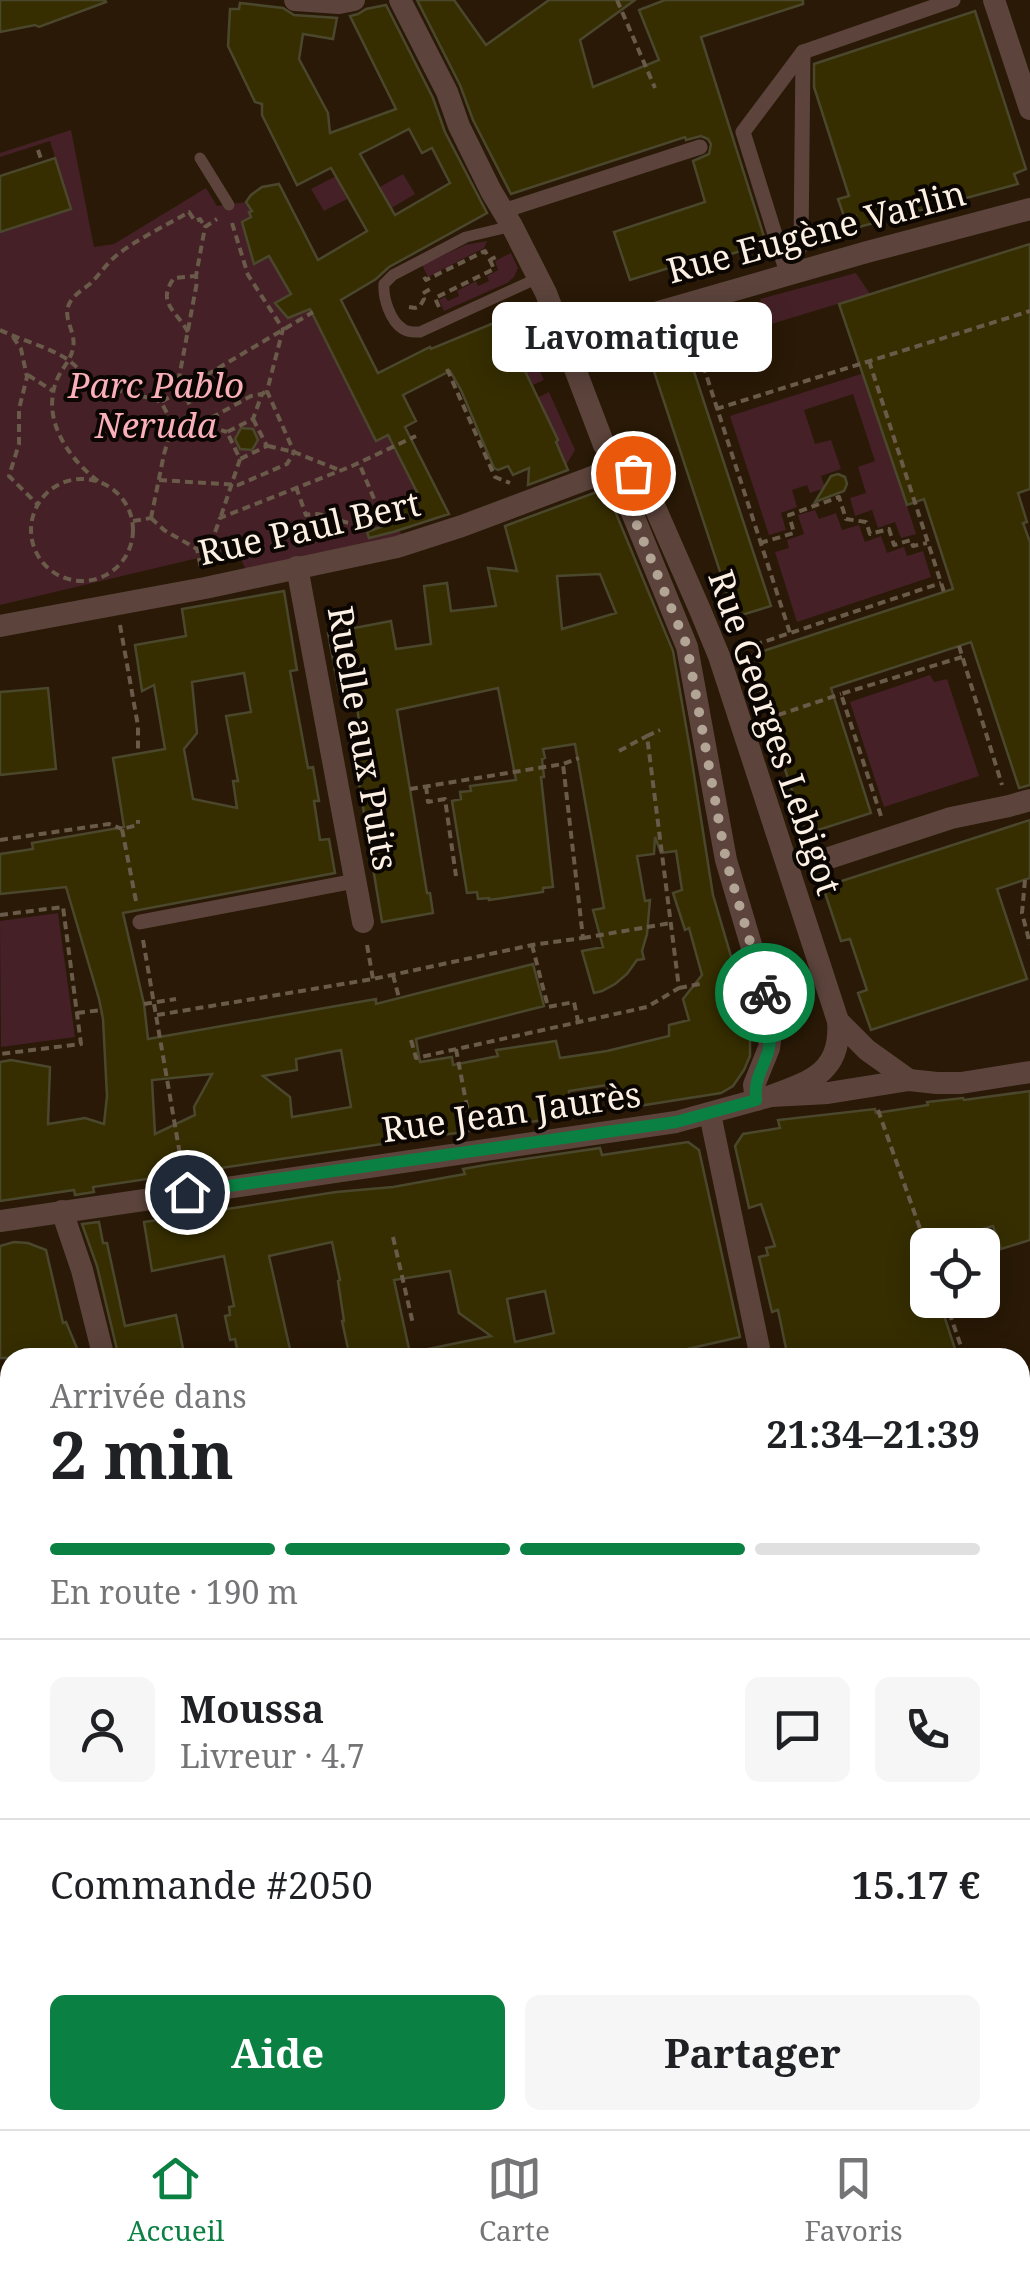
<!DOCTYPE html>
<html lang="fr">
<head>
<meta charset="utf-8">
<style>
	body { margin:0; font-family:"Noto Serif",serif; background:#f6f6f6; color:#202124; height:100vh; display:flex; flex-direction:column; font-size:38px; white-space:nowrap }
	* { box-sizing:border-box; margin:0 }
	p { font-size:32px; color:#757577 }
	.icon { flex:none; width:55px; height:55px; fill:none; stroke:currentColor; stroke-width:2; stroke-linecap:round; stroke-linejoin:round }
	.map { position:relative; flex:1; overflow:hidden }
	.side { position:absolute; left:0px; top:1348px; width:1030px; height:782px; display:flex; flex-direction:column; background:#fff; border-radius:30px 30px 0 0; box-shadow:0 5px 25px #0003 }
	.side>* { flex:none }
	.fabs { position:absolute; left:910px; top:1228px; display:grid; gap:20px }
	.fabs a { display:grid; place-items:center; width:90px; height:90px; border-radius:15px; background:#fff; box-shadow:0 5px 25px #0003; font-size:50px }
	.pin { position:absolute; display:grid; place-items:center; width:85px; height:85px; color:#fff; margin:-42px; border:5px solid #fff; border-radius:50%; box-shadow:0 2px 10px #0007 }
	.courier { position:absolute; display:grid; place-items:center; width:100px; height:100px; margin:-50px; border:8px solid #0b8043; border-radius:50%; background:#fff; color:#222; box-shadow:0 2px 12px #0007 }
	.bubble { position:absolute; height:70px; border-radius:15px; background:#fff; box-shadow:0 5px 25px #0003; font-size:32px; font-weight:700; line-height:70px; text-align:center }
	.overview em { font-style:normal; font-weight:700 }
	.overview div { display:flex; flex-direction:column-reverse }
	.overview { display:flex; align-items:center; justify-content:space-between; height:170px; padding:0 50px }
	h1 { font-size:65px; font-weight:700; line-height:75px }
	.bar { display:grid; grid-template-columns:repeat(4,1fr); gap:15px 10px; align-content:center; height:120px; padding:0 50px }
	.bar i { height:12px; border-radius:8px; background:#e0e0e0 }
	.bar .selected { background:#0b8043 }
	.bar p { grid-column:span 4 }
	.line { display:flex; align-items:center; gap:25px; padding:0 50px; border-top:2px solid #e0e0e0 }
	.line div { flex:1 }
	.round { display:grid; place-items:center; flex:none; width:105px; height:105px; border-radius:15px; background:#f6f6f6 }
	.cta { display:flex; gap:20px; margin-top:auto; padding:20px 50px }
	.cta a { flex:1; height:115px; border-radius:15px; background:#0b8043; color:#fff; font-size:40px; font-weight:700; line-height:115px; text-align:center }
	.cta a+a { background:#f6f6f6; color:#202124 }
	.tab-bar { display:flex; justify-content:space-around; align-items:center; height:140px; border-top:2px solid #e0e0e0; background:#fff; font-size:28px; color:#757577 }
	.tab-bar a { display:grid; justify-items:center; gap:5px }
	.tab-bar .selected { color:#0b8043 }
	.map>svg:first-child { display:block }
	.green { fill:#452127 }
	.building { fill:#362e00; stroke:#4b472d; stroke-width:2.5; fill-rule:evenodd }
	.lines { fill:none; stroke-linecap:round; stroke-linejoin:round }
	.path { stroke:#695a49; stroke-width:4; stroke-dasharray:8 5; stroke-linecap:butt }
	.service { stroke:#5c443c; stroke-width:11 }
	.pedestrian { stroke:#5c443c; stroke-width:15 }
	.minor { stroke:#5c443c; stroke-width:22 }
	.primary { stroke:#9a6a59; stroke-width:35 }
	.done { stroke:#b2a596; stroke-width:10; stroke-dasharray:0 18 }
	.route { stroke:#0b8043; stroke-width:12 }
	.labels { text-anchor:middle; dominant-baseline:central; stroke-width:8; stroke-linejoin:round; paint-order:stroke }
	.street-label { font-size:35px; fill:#fcf0e4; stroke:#0c0602 }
	.park-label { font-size:35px; font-style:italic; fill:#fab0ba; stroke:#0c0602 }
</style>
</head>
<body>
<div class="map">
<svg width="1030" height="2129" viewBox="0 0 1030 2129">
	<rect width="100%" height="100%" fill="#291906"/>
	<g class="green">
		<polygon points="71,130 94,247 114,244 206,188 217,206 246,202 252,211 249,213 251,217 242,223 254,263 269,256 291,294 276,303 303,313 311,308 405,427 420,498 406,518 396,522 403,538 246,570 236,549 0,605 0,232 71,208 50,141 0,157 0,153"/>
		<polygon points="346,171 353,183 342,189 347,199 324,211 311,189"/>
		<polygon points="403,174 415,194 380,215 374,202 385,196 380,187"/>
		<polygon points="487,241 484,248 428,277 422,265 465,245"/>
		<polygon points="511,253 518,268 514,277 507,283 444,311 439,300 445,297 448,301 459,296 457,291 476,281 478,286 489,281 487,276 498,270 495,261"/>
		<polygon points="856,273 870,294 768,325 760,299"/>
		<polygon points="726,309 736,335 706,344 699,324 703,315"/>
		<polygon points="518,324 544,380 533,385 529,383 523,372 526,369 522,369 517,357 519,354 516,354 510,342 514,340 513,337 509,337 513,332 511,327"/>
		<polygon points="864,373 916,534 901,538 895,522 878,528 872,510 855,516 850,498 866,493 858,467 875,461 853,394 804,410 815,444 831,440 841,469 821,476 825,488 810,493 807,485 792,490 797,507 781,513 786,530 769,535 730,416"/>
		<polygon points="549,392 575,450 566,465 556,442 552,426 548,426 544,416 546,413 543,413 537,401 539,397"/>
		<polygon points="815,510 819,519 836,513 842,530 859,525 865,542 881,536 887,553 904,547 907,556 923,551 931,577 797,622 775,552 789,548 787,540 804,534 798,515"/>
		<polygon points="930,675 934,682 947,679 979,776 884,807 850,702"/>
		<polygon points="58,913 75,1037 1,1047 0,921"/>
	</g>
	<g class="building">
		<polygon points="0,0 105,0 106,2 39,27 35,25 0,32"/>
		<polygon points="417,0 454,0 486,45 549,0 635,0 580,40 593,87 659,60 639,10 665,0 803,0 803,4 701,37 766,243 715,259 714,257 672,269 672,267 630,280 614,232 705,202 693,161 709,154 711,144 708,139 701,136 686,140 685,137 511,194 473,120 460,85"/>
		<path d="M240 3 283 8 294 15 337 18 333 39 303 34 299 59 328 113 330 133 396 109 350 16 358 14 366 9 386 5 433 98 445 132 487 213 389 267 376 279 341 300 378 373 430 347 431 349 501 320 503 322 506 321 525 371 558 440 556 442 568 470 528 485 529 468 513 475 508 466 498 470 494 468 461 390 450 371 403 395 416 421 405 427 449 514 393 532 369 538 367 532 406 518 400 506 420 498 388 435 376 441 310 309 288 318 275 303 291 294 269 256 254 264 242 222 251 217 249 212 252 211 246 202 251 195 262 187 279 184 318 260 367 231 331 168 297 185 262 115V104L255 102 228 46 230 9H239ZM409 129 422 153 432 148 450 183 395 215 360 154Z"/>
		<polygon points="975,11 1026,169 1014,174 1018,184 859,227 856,216 845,219 838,199 849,196 814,87 814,64"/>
		<polygon points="55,158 71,209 0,232 0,176"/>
		<polygon points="1030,244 1030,489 1018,493 1027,522 1023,523 1030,542 1030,785 1019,788 971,642 831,688 871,813 806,834 771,726 773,725 748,656 953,589 924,499 907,505 839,304"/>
		<polygon points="681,332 771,606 735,617 645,344"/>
		<polygon points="241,428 253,429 258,440 252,450 240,449 235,439"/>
		<polygon points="838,474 845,477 847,484 844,491 815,502 831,476"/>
		<path d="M610 487 615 498V511L673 651 690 749 713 895 750 1021V1056L744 1070 733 1086 721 1093 613 1110 607 1085 569 1091 571 1116 93 1187 94 1192 75 1195 74 1190 0 1201V1062L11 1060 50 1067 48 1124 85 1118 104 1124 107 1096 103 1019 99 999 66 887 0 894V854L33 849 32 843 124 827 113 758 165 749 154 685 142 691 135 645 186 636 182 609 284 591 297 670 290 671 308 768 313 767 319 801H314L320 840 329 839 335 873 123 913 144 1004 148 1039 376 999V1004L533 964 544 1006 416 1039 420 1062 452 1057 453 1065 498 1056 496 1050 556 1041 560 1058 607 1051 669 1036V1025L689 1020 683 999 702 975 689 928 685 930 673 893 682 890 676 851 661 853 655 837 654 854 637 856 645 901 650 900 647 934 642 951 644 959 637 960 627 974 615 984 602 991 594 993 582 951 603 947 593 910 604 908 575 744 543 749 545 758 542 759 544 777H541L553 887 543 888V892L489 900V898L478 899 477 892 467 893 452 801 461 799 460 792 471 791 470 786 516 780 498 688 397 710 427 893H430L433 913 382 922 352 741 361 740 355 688 339 692 328 633 391 621 396 649 431 644 424 586 447 583 451 611 496 606 488 568 517 571 505 526ZM600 574 616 613 562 629 557 576ZM244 673 251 712 226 716 238 781H233L237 808 193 799 184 749 197 733 192 682ZM341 1050 351 1107 292 1117 290 1097 263 1076 297 1070 296 1059ZM212 1074 194 1107 195 1115 155 1134 152 1080Z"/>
		<polygon points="48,688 56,769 0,775 0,692"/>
		<polygon points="1030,820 1030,878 997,889 1027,979 871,1030 858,993 867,990 850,939 841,941 823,887"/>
		<polygon points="1030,1091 1030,1240 1001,1249 993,1226 955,1237 958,1245 928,1245 928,1306 940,1303 958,1358 788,1358 778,1310 772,1312 759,1257 768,1255 766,1248 775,1246 761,1204 749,1208 735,1146 743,1134 780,1128 778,1120 875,1109 876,1113 928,1105 927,1102 963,1098 964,1100"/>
		<path d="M688 1142 699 1150 740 1337 683 1350 685 1358H429L428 1349 491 1336 459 1313 450 1271 394 1280 411 1358H350L342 1321H344L338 1281 340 1280 332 1242 269 1256 292 1358H239L235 1339 230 1340 225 1316 230 1315 229 1307 234 1306 224 1256 152 1271 144 1222 336 1192 393 1187 465 1174 463 1169 491 1164 600 1148 602 1155ZM545 1291 554 1333 515 1342 507 1299Z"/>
		<polygon points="99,1222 103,1243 107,1243 125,1326 176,1315 185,1358 119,1358 97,1266 82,1224"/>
		<polygon points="14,1242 28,1243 46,1250 63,1323 66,1322 81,1358 0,1358 0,1246"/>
	</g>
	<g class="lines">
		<g class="path">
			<polyline points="617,0 655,88"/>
			<polyline points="38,150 42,162"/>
			<polyline points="232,223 248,275 283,329 267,391 294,452"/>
			<polyline points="424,277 426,280 485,251 490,260 499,255"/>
			<polyline points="409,307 415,308 420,306 424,299 422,294 430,289"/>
			<polyline points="439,307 435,298 494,269 490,260"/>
			<polyline points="691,328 790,633"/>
			<path d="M0 330C19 339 41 345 60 355 75 362 83 377 99 384 118 393 141 394 161 402"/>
			<path d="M188 332C176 310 156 303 174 278L196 276"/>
			<polyline points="13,337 21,349 27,377 19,409 19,444 9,476 37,504"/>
			<polyline points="869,361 944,592"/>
			<polyline points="447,369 495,477 510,483"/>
			<polyline points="28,375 53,391"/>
			<polyline points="176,394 197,282 196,276 205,227 217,219"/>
			<polyline points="716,409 1030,311"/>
			<polyline points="184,418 227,432"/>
			<polyline points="253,419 267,446 240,459 227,432 253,419 262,394 265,392"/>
			<polyline points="173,424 161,402 313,312"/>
			<polyline points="200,424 251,396 262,394"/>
			<polyline points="268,446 294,452 339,470"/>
			<circle cx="82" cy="530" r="51"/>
			<polyline points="159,480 238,485 287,464 294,452"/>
			<path d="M98 481C68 458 42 420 56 382 60 370 71 361 73 348 77 330 58 315 73 298 78 292 85 288 91 283 100 274 107 263 117 255 137 239 167 225 189 212L195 221 200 219 205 227"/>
			<path d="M296 487 306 515C334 508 356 543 377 506L359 463"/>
			<polyline points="221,516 240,459"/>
			<polyline points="151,518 164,454 173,424 194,413 183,392"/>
			<polyline points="151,518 164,530 197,549 201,568"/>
			<polyline points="133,521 151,518"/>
			<polyline points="760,543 794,533 789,515 839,497 846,519 866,522 870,534 889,529 894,545 911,540 913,546 927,543"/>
			<path d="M197 549C213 545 215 532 220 518L352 466 416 436"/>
			<polyline points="120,625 138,726 138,753"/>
			<polyline points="959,646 1002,785"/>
			<polyline points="742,649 941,583"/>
			<polyline points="766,719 841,694"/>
			<polyline points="619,751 647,736"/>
			<polyline points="426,786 428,802 445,799 456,876"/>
			<polyline points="410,789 563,764 579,758"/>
			<polyline points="881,816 841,694 962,657"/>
			<polyline points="0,840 109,824 122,829"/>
			<polyline points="1025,880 1022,913 1030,944"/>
			<polyline points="136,901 122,829 138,825 138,820"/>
			<polyline points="0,915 63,907 81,1044 0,1054"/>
			<polyline points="583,938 671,923"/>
			<polyline points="143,940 183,1172"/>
			<polyline points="367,945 373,979"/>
			<polyline points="532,945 548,1007 574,1002 578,1021"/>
			<polyline points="393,975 399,998"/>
			<polyline points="679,988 700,984"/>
			<polyline points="144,1004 176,999"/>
			<polyline points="77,1013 101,1010"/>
			<polyline points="157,1015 373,979 532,945 583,938 563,764"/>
			<polyline points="411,1040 416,1058 647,1007 679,988 647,736 660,730"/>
			<polyline points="456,1049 471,1128"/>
			<polyline points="878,1110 928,1251"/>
			<polyline points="393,1237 413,1324"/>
			<polyline points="945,1300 965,1358"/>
			<polyline points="1020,1513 1030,1541"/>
			<polyline points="1020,1760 1030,1757"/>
		</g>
		<g class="service">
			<polyline points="200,158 229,205"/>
			<path d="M512 226 466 237 393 275 384 284C383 298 390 321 403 329 409 333 414 332 420 332L538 278"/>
			<polyline points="1020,1932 1030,1927"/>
			<polyline points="0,2010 10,1974"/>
			<polyline points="564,2120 576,2129"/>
			<polyline points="590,2129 604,2120"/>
			<polyline points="671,2129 684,2120"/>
		</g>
		<g class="pedestrian">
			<polyline points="803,52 953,0"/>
			<polyline points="509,209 700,147"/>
			<polyline points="788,276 743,132 803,52"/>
			<polyline points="788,276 801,245 803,52"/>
			<polyline points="140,922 355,881"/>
		</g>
		<g class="minor">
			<polyline points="295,0 339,3 354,0"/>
			<path d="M400 0 447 92 459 126 491 191 512 226 546 293 604 445 646 487 700 610 719 656 838 1021C842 1071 812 1081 771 1096"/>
			<polyline points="994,0 1030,109"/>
			<polyline points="564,339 867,252 1030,209"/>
			<polyline points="633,473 629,505 687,647 726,860 773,1019 769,1048 754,1085 756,1100"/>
			<polyline points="297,567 363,922"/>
			<polyline points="0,626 205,588 397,547 462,526 624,465"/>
			<polyline points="832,857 951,818 1009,806 1030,800"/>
			<polyline points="838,1021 867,1050 909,1080"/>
			<polyline points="710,1114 761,1358"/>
			<polyline points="62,1211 82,1270 104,1358"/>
			<polyline points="0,1221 676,1122 771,1096 828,1093 909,1080 937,1083 961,1083 1030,1072"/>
			<polyline points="1020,1615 1030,1612"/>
			<polyline points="0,1826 10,1822"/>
			<polyline points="519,2120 526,2129"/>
			<polyline points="227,2129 229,2120"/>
		</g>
		<g class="primary">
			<polyline points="1020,1813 1030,1810"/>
			<polyline points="0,1912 10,1914"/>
		</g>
	</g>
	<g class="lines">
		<polyline class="done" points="633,473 629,506 687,646 726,860 765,993"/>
		<path class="route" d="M187 1192 676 1122 756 1100C754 1079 762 1071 768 1052 774 1031 771 1013 765 993"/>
	</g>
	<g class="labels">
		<g class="street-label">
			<text transform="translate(816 231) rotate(-15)">Rue Eugène Varlin</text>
			<text transform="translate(309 527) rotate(-13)">Rue Paul Bert</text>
			<text transform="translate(776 732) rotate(71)">Rue Georges Lebigot</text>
			<text transform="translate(364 738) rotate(80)">Ruelle aux Puits</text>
			<text transform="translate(511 1111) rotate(-8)">Rue Jean Jaurès</text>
		</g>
		<g class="park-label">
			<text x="156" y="384">Parc Pablo<tspan x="156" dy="40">Neruda</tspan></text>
		</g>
	</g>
</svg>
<div class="fabs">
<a><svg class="icon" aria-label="locate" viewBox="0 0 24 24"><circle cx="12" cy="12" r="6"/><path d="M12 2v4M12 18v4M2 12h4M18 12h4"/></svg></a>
</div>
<div class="pin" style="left:633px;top:473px;background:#ea580c"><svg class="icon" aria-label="bag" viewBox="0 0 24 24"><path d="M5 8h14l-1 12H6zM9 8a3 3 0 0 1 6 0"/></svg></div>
<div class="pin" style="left:187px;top:1192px;background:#1f2937"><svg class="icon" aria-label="home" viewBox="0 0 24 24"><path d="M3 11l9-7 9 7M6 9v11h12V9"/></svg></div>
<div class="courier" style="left:765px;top:993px"><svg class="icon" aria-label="bike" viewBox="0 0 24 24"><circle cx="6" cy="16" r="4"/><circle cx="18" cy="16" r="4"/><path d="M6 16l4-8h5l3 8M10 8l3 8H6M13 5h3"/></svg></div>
<div class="bubble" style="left:492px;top:302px;width:280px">Lavomatique</div>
<section class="side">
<div class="overview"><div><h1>2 min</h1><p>Arrivée dans</p></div><em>21:34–21:39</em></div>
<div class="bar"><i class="selected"></i><i class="selected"></i><i class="selected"></i><i></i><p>En route · 190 m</p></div>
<div class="line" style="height:180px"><a class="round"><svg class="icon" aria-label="person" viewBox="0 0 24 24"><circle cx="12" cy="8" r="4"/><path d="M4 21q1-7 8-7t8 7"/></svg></a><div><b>Moussa</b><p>Livreur · 4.7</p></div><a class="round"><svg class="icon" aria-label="chat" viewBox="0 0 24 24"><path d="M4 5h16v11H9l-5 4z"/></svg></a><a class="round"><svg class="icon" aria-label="phone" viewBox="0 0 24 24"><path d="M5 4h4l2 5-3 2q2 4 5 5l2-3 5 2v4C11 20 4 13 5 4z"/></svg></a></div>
<div class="line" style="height:130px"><div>Commande #2050</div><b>15.17 €</b></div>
<div class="cta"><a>Aide</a><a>Partager</a></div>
</section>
</div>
<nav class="tab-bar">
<a class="selected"><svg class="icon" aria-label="home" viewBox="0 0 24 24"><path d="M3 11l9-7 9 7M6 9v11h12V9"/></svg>Accueil</a>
<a><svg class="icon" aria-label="map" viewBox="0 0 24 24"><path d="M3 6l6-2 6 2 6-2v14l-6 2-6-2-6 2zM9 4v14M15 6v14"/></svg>Carte</a>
<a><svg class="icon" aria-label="saved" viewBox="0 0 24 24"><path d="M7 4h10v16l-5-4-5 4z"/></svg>Favoris</a>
</nav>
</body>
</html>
